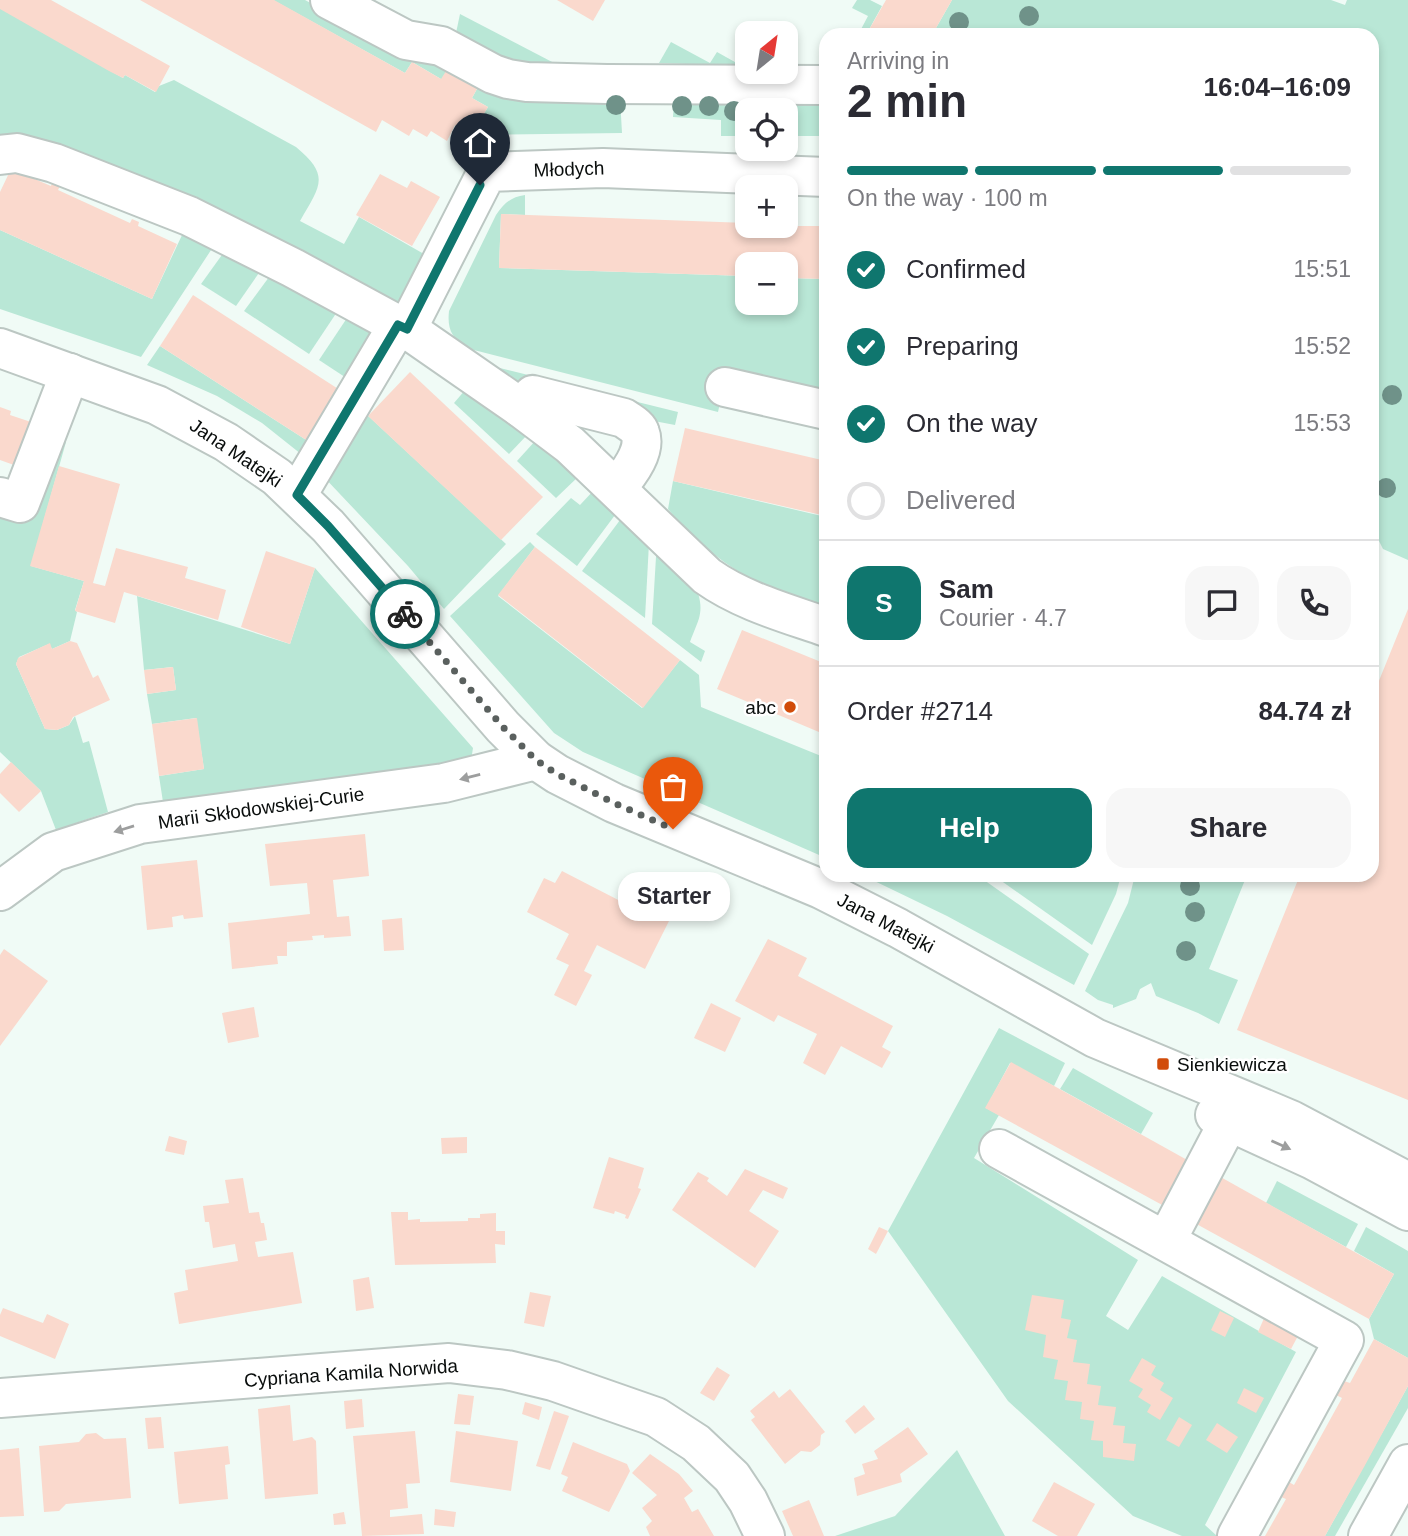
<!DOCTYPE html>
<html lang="en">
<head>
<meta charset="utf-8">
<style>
	body { margin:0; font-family:Arial,sans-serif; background:#f7f7f7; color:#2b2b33; height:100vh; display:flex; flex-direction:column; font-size:26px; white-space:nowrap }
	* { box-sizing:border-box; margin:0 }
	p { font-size:23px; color:#7c7c81 }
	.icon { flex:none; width:38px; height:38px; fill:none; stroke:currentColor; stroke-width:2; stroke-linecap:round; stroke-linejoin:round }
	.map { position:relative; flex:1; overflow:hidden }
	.details { position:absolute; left:819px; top:28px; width:560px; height:854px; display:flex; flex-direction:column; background:#fff; border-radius:21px; box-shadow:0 4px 10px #0003 }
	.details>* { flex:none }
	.needle { width:46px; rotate:30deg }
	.buttons { position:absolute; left:735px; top:21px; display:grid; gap:14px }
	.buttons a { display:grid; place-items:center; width:63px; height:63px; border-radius:14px; background:#fff; box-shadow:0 4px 10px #0003; font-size:35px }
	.pin { position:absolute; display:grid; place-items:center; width:60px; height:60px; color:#fff; margin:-72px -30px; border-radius:50% 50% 50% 0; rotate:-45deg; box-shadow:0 0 7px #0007 }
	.pin .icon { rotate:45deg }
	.courier { position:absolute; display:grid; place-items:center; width:70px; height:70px; margin:-35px; border:5px solid #0f766e; border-radius:50%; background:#fff; color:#222; box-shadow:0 2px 9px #0007 }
	.bubble { position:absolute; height:49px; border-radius:21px; background:#fff; box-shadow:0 4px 10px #0003; font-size:23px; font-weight:600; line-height:49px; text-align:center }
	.summary em { font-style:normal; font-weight:600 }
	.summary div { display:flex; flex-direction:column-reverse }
	.summary { display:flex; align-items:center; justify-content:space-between; height:119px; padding:0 28px }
	h1 { font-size:46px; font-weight:600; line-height:52px }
	.bar { display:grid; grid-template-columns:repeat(4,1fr); gap:10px 7px; align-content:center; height:84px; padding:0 28px }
	.bar i { height:9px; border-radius:5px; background:#e1e1e2 }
	.bar .on { background:#0f766e }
	.bar p { grid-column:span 4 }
	.line { display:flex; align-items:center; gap:18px; padding:0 28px; border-top:2px solid #e1e1e2 }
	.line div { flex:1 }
	.round { display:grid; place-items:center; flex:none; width:74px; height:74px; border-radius:21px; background:#f7f7f7 }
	ol { padding:0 28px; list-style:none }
	li { display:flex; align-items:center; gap:21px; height:77px }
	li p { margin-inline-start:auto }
	li .icon { padding:7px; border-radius:50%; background:#0f766e; color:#fff; stroke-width:4 }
	li:last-child { color:#7c7c81 }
	li i { width:38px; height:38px; border:4px solid #e1e1e2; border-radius:50% }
	.action { display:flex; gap:14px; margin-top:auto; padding:14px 28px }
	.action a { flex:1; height:80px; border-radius:21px; background:#0f766e; color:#fff; font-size:28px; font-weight:600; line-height:80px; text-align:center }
	.action a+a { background:#f7f7f7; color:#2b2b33 }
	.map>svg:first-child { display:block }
	.green { fill:#b9e7d6 }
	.building { fill:#fad9cd }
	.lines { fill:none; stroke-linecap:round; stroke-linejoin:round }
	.minor-casing { stroke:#bcc7c3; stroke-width:42 }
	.tertiary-casing { stroke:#bcc7c3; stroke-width:42 }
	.minor { stroke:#fff; stroke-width:38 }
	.tertiary { stroke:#fff; stroke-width:38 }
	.tree { fill:#6f9289 }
	.oneway { fill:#9d9e9e }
	.done { stroke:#5a605e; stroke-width:7; stroke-dasharray:0 12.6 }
	.route { stroke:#0f766e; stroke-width:9 }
	.poi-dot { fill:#d14c0a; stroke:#fff; stroke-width:2.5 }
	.labels { text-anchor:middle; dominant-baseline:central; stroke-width:5; stroke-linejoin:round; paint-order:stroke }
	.street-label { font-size:19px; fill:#090d0c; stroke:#fff }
	.poi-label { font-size:19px; fill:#090d0c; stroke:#fff; text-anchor:end }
</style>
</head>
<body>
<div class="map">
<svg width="1408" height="1536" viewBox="0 0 1408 1536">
	<rect width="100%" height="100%" fill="#f0fbf6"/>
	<g class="green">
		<polygon points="273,0 305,0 354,27 620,98 622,133 471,135 488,107 472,98 478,87 441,79 412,62 405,73"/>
		<polygon points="857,0 870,0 882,6 866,35 858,35 868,16 852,8"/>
		<polygon points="952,0 1331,0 1345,5 1347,0 1408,0 1408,560 1383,549 1372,527 1372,35 932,35"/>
		<path d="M0 8 123 78 125 75 155 92 159 86 174 80 296 147C331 176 320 186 300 221L344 244 359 217 431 258 403 311 0 144Z"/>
		<polygon points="460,14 556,64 508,66 456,33"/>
		<polygon points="671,42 710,63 717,52 742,66 659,63"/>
		<polygon points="674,100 826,101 826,136 786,136 786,110 747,110 747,136 721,136 721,120 673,117"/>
		<path d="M525 195V215L501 214 499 268 747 276V303H786V278L826 279V397L722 394 718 412 466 348C452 337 447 330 449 311L496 215C504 203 511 197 525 195Z"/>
		<polygon points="0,230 152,299 183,233 213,247 141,357 0,309"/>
		<polygon points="224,252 261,270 236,306 201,284"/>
		<polygon points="272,273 339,309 309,354 244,311"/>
		<polygon points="349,315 379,333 354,383 319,360"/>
		<polygon points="160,346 314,445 306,458 262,423 217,396 147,365"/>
		<polygon points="467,360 678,412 675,425 517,395"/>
		<polygon points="466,389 529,433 509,454 454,403"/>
		<polygon points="365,413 506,544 444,609 408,566 322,475"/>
		<polygon points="56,431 66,442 31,566 84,581 75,610 77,612 70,641 52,649 49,644 19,657 16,664 45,729 57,730 69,725 75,716 83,743 89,741 108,812 56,830 41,791 0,752 0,512"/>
		<polygon points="536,440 580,475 556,498 517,461"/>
		<path d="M673 481 826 517V606C805 599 783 593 763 584 726 568 694 540 668 509Z"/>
		<polygon points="595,489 618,511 577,566 536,534 571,498 580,505"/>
		<polygon points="623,516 649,543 645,618 582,571"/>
		<path d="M657 540 697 590C705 613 698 620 690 642L705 651 701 662 652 624Z"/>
		<polygon points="530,542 535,547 498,596 642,708 680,660 699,675 701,707 826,758 826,858 583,752 554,733 450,616"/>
		<polygon points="315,568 473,748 470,767 163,802 159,776 204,769 196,718 152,724 147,694 176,690 173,667 144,670 137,596 290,644"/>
		<polygon points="862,875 977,875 1089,954 1074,985 947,916"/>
		<polygon points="993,875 1121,875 1116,894 1092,945"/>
		<polygon points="1135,875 1247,875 1209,969 1238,980 1219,1024 1198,1013 1156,996 1151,983 1140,989 1136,999 1113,1008 1113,1005 1098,1000 1085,991 1128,903"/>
		<polygon points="999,1028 1065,1063 1054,1086 1010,1063 986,1108 999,1115 974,1158 1138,1260 1106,1316 1128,1330 1162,1276 1296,1352 1205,1525 1217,1536 1182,1536 1133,1516 1008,1401 888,1231"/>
		<polygon points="1073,1068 1153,1113 1141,1134 1060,1089"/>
		<polygon points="1277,1181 1358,1224 1346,1247 1266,1203"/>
		<polygon points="1366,1227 1408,1251 1408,1358 1374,1339 1369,1319 1394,1274 1354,1251"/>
		<polygon points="1408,1386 1408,1408 1335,1536 1325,1536"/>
		<polygon points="957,1450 1005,1536 835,1536 895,1516"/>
	</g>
	<g class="building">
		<polygon points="0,0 51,0 170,66 156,92 125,75 123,78 109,71 0,9"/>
		<polygon points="140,0 274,0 405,73 412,62 441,79 448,68 478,87 472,98 488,107 471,135 455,125 447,141 431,131 427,137 413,129 409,136 382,120 376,132"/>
		<polygon points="557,0 605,0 593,21"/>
		<polygon points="952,0 932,35 866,35 886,0"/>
		<polygon points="11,169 51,186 52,183 60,186 58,190 130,223 132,219 139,222 138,226 177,244 152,299 0,230 0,192"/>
		<polygon points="380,174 407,188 411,181 440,197 412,246 356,215"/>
		<polygon points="501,214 747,223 747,226 826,226 826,279 786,278 786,264 747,264 747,276 499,268"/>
		<polygon points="193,295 346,394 314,445 160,346"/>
		<polygon points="410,372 543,497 501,540 368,416"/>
		<polygon points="0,407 11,411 10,415 40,425 25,469 0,460"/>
		<polygon points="685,428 826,461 826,516 673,481"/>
		<polygon points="59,466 120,484 93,583 105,586 116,548 188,567 185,578 226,590 218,620 124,592 115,623 75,611 84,581 30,566"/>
		<polygon points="535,547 680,660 643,708 498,595"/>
		<polygon points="266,551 315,568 290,644 241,627"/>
		<polygon points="1408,609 1408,1100 1237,1030 1300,875 1372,875 1372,698"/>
		<polygon points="742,630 826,664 826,735 717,689"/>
		<polygon points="70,641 77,643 93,678 98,675 110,700 73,717 69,725 57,730 45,729 16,664 18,658 50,643 52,649"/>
		<polygon points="173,667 176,690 147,694 144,670"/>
		<polygon points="197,718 204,769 159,776 152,724"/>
		<polygon points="11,762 41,791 19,812 0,793 0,774"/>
		<polygon points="365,834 369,876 333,880 337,917 349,916 351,936 324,938 324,935 312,936 313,940 287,942 287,956 277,956 278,964 232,969 228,923 310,914 307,883 270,886 265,844"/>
		<polygon points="197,860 203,917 184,919 183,915 172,917 173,927 147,930 141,866"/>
		<polygon points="562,871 628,905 640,882 679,901 645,969 597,945 584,971 592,975 576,1006 554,995 569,965 556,959 569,934 527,912 544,878 555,883"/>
		<polygon points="402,918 404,950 384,951 382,920"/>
		<polygon points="768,939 807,958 798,976 893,1026 882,1047 891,1052 882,1068 841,1046 825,1075 803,1063 817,1034 778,1015 774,1022 735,1001"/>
		<polygon points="4,949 48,981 0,1046 0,955"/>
		<polygon points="711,1003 741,1018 725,1052 694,1038"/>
		<polygon points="254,1007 259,1037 228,1043 222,1013"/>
		<polygon points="1011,1062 1189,1161 1164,1206 985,1108"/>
		<polygon points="169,1136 187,1141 184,1155 165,1151"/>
		<polygon points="467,1137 467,1153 442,1154 441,1138"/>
		<polygon points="609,1157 644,1168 638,1188 641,1189 628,1219 625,1218 626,1215 615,1211 614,1214 593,1208"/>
		<polygon points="745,1169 788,1188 783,1199 763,1190 749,1211 779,1231 755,1268 672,1210 698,1172 709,1178 707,1181 727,1196"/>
		<polygon points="1217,1175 1394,1274 1369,1319 1191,1221"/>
		<polygon points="243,1178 249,1213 259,1212 261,1223 264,1223 267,1240 255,1242 258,1257 293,1252 302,1303 179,1324 174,1293 188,1290 185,1270 238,1261 235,1244 213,1248 209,1222 205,1222 203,1206 229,1203 225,1180"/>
		<polygon points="391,1212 408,1212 408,1220 420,1219 420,1222 468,1221 468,1218 480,1218 480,1214 496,1213 496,1231 505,1231 505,1245 495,1244 496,1263 395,1265"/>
		<polygon points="879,1227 888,1231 876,1254 868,1249"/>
		<polygon points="369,1277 374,1308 356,1311 353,1280"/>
		<polygon points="530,1292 551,1296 544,1327 524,1323"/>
		<polygon points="1032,1295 1064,1300 1061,1318 1071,1320 1067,1338 1077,1340 1073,1362 1090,1364 1087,1384 1101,1386 1098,1405 1116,1407 1113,1425 1125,1426 1123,1443 1136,1444 1134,1461 1103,1457 1103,1441 1091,1440 1094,1421 1080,1419 1082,1402 1065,1400 1068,1381 1054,1379 1058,1360 1043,1357 1046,1335 1025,1330"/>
		<polygon points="3,1308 43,1323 47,1314 69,1324 55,1359 0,1336 0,1315"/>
		<polygon points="1220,1311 1234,1318 1225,1337 1211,1330"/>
		<polygon points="1265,1316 1299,1334 1291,1349 1258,1332"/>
		<polygon points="1374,1339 1408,1358 1408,1386 1364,1467 1325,1536 1265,1536 1286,1499 1281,1497 1289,1482 1294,1485 1342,1398 1336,1395 1344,1381 1350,1383"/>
		<polygon points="1142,1358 1156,1366 1151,1375 1164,1383 1160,1390 1173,1398 1160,1420 1147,1412 1151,1405 1138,1397 1143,1389 1129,1381"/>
		<polygon points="717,1367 730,1375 714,1401 700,1393"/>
		<polygon points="1244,1388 1264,1398 1256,1413 1237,1403"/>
		<polygon points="790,1389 825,1432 821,1435 820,1445 811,1452 801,1451 785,1464 751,1420 755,1417 750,1411 774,1391 779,1398"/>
		<polygon points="458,1394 474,1396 470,1425 454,1424"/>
		<polygon points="362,1399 364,1427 346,1429 344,1401"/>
		<polygon points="525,1402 542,1407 539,1420 522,1414"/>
		<polygon points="290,1405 293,1441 312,1437 316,1441 318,1494 265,1499 258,1409"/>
		<polygon points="864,1405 875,1419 855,1434 845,1421"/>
		<polygon points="554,1411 569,1416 550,1470 536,1466"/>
		<polygon points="161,1417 164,1448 148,1449 145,1418"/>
		<polygon points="1179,1417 1192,1425 1179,1447 1166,1440"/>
		<polygon points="1217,1423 1238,1437 1227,1453 1206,1440"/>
		<polygon points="908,1427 928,1454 900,1474 902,1482 857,1496 854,1478 865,1474 862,1464 878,1459 874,1451"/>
		<polygon points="415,1431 420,1483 406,1484 408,1508 390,1510 390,1517 422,1514 424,1534 362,1536 353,1436"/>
		<polygon points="456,1431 518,1441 511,1491 450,1482"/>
		<polygon points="96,1433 104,1439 126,1438 131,1498 66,1504 59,1511 44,1512 39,1446 79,1442 86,1434"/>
		<polygon points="573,1442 627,1464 630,1471 609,1512 562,1491 568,1477 561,1474"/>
		<polygon points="228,1446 230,1464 225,1465 228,1499 179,1504 174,1452"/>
		<polygon points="19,1448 24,1516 0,1517 0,1450"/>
		<polygon points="650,1454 679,1474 693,1491 684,1498 692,1512 698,1509 714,1536 650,1536 646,1527 652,1521 642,1508 657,1495 632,1473"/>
		<polygon points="1054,1482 1095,1504 1077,1536 1058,1536 1032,1521"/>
		<polygon points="809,1500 824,1536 793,1536 782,1511"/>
		<polygon points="435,1509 456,1512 454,1527 434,1525"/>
		<polygon points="344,1512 346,1524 334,1525 333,1514"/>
	</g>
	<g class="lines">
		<g class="minor-casing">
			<g id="minor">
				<polyline points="330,0 406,40 441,46 493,74 508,79 527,82 607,84 826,85"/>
				<polyline points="0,155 17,153 54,163 189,216 293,268 398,325"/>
				<path d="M407 329 521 408 533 395 624 418C629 422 638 426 640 433 647 451 627 476 616 488"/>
				<polyline points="725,387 826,410"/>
				<path d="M521 408 570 445 707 576C742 601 786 613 826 627"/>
				<polyline points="297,495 398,325 407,329 487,172 603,168 826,177"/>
				<polyline points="0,497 20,503 70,373"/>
				<polyline points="0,891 53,852 140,824 444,783 536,760"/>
				<polyline points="999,1149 1344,1340 1237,1536"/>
				<polyline points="1166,1241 1229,1121"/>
				<polyline points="0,1398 449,1363 507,1370 553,1381 656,1417 696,1443 732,1477 748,1501 765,1536"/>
				<polyline points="1368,1536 1408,1464"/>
			</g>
		</g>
		<g class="tertiary-casing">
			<g id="tertiary">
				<polyline points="0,348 157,405 226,442 277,477 328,526 503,727 536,760 557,774 614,803 821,889 898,928 1095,1038 1291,1120 1408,1182"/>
				<polyline points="1215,1115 1313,1160 1408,1211"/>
			</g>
		</g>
		<use href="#minor" class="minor"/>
		<use href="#tertiary" class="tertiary"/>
	</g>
	<g class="tree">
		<circle cx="1029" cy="16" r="10"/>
		<circle cx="959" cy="22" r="10"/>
		<circle cx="616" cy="105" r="10"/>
		<circle cx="682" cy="106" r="10"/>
		<circle cx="709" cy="106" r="10"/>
		<circle cx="734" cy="111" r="10"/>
		<circle cx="1392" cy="395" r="10"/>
		<circle cx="1386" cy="488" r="10"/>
		<circle cx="1190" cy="886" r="10"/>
		<circle cx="1195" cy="912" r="10"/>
		<circle cx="1186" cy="951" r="10"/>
	</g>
	<defs><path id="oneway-solid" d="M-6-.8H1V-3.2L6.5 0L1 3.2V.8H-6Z" transform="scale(1.75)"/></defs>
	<g class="oneway">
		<use href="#oneway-solid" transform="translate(470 777) rotate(166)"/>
		<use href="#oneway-solid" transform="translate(124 829) rotate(163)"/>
		<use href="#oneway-solid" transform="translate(1281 1145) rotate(24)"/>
	</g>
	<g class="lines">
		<polyline class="done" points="405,614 503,727 536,760 557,774 614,803 673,829"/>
		<polyline class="route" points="405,614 328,526 297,495 398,325 407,329 480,185"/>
	</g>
	<g class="poi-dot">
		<circle cx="790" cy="707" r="7"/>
		<rect x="1156" y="1057" width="14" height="14" rx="3.5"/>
	</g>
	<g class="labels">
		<g class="street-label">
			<text transform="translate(569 169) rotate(-2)">Młodych</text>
			<text transform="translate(236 453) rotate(34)">Jana Matejki</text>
			<text transform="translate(261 808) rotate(-8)">Marii Skłodowskiej-Curie</text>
			<text transform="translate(886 923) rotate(28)">Jana Matejki</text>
			<text transform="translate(351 1373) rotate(-4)">Cypriana Kamila Norwida</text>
		</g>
		<g class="poi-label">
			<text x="776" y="707">abc</text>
			<text x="1177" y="1064" text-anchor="start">Sienkiewicza</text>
		</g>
	</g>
</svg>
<div class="buttons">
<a><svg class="needle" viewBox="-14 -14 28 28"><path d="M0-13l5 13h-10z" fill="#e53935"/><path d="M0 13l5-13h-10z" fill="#7c7c81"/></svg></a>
<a><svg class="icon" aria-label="locate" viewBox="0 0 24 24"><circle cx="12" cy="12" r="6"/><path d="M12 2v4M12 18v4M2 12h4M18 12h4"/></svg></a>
<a>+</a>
<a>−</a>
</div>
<div class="pin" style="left:673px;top:829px;background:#ea580c"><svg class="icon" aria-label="bag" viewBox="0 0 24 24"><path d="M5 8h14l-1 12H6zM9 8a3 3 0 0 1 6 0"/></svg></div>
<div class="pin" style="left:480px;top:185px;background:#1f2937"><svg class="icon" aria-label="home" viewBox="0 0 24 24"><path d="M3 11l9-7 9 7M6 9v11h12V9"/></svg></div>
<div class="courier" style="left:405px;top:614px"><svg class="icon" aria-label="bike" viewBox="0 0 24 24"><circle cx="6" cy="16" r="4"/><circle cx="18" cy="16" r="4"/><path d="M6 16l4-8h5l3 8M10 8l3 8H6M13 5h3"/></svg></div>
<div class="bubble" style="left:618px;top:872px;width:112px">Starter</div>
<section class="details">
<div class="summary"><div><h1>2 min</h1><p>Arriving in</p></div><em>16:04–16:09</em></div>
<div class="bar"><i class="on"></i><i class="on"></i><i class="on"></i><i></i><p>On the way · 100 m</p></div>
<ol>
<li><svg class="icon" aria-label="check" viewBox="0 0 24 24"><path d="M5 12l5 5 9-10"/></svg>Confirmed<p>15:51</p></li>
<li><svg class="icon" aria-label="check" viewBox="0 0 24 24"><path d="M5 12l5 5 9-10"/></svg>Preparing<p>15:52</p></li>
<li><svg class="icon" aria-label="check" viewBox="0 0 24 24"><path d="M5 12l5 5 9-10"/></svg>On the way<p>15:53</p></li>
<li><i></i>Delivered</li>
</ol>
<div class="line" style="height:126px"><b class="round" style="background:#0f766e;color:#fff">S</b><div><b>Sam</b><p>Courier · 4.7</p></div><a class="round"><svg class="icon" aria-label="chat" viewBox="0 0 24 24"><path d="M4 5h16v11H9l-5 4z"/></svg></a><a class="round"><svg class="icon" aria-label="phone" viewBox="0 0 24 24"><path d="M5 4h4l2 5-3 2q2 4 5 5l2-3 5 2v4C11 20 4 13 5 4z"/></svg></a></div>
<div class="line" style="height:91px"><div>Order #2714</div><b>84.74 zł</b></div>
<div class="action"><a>Help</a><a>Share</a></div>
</section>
</div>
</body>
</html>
